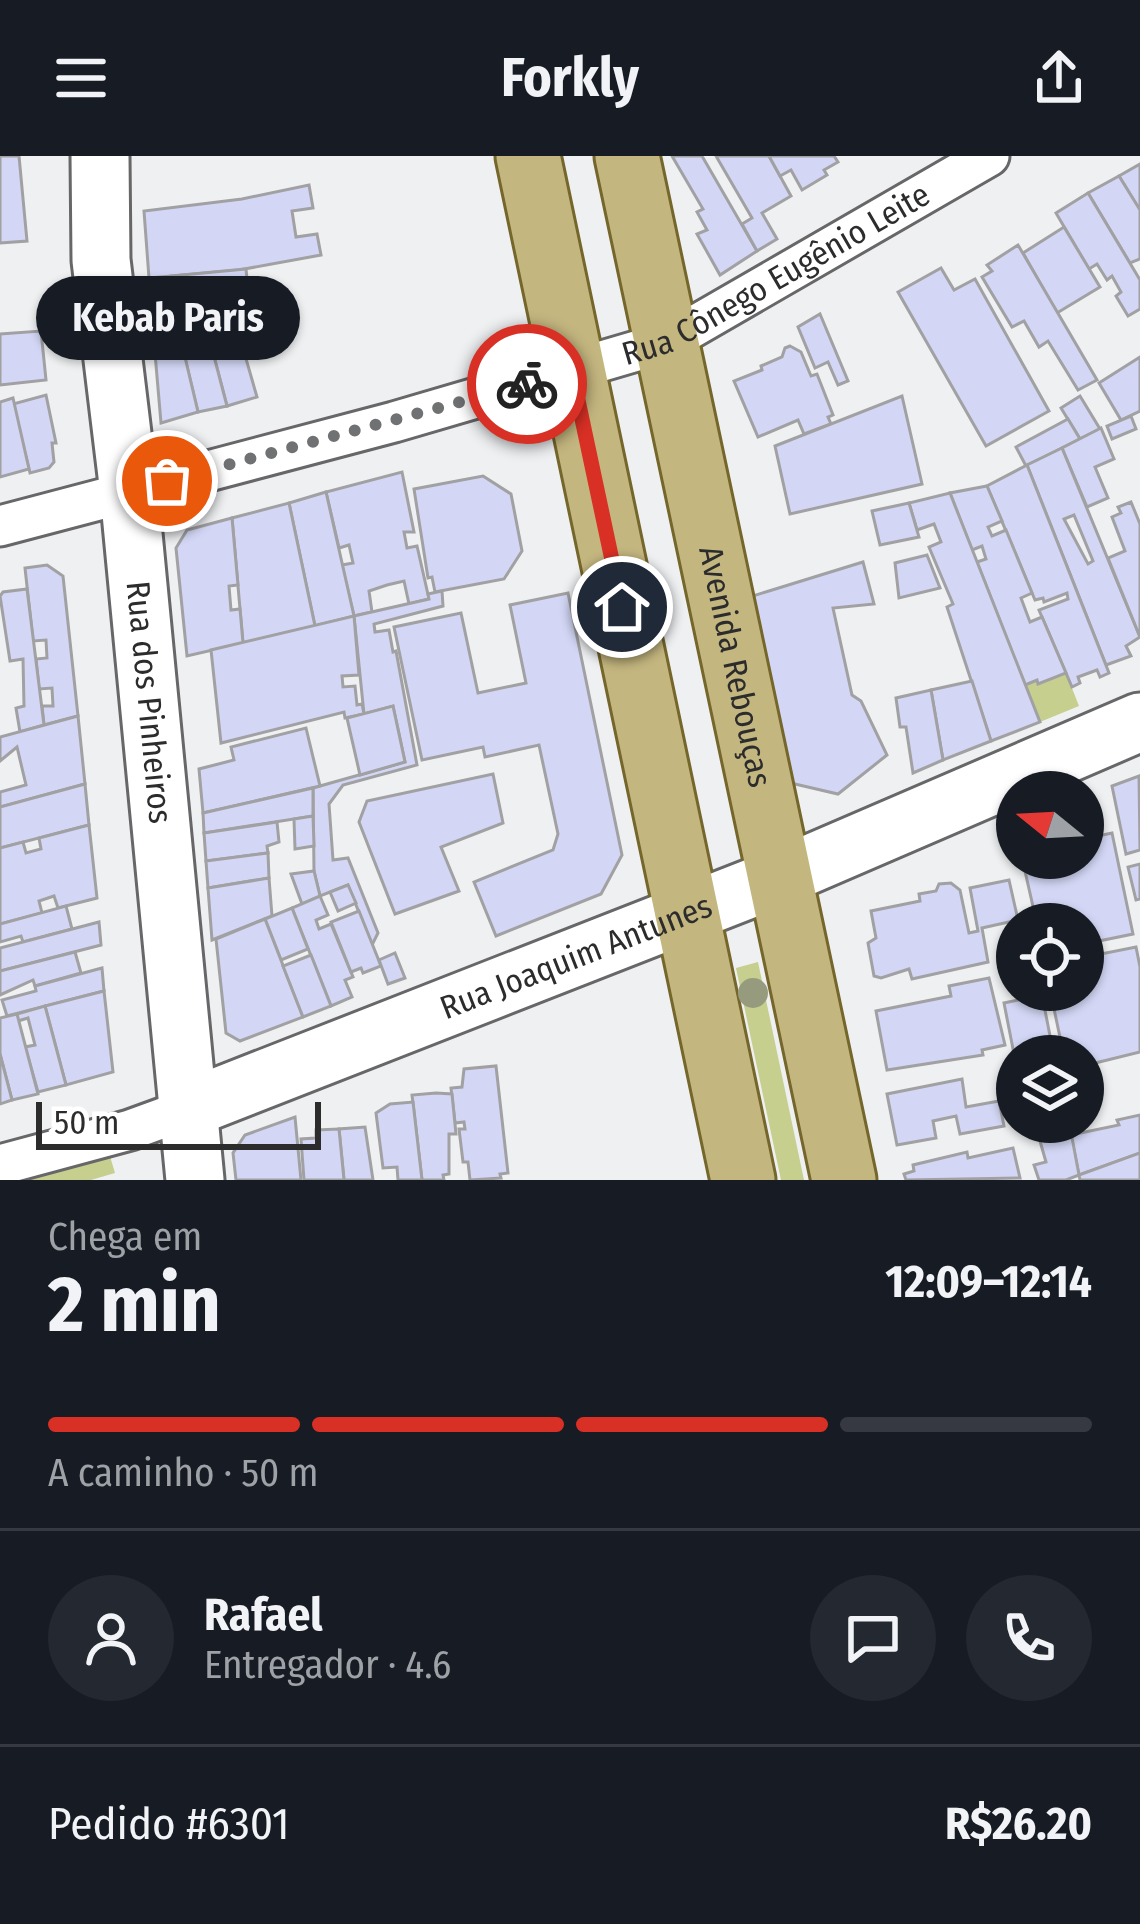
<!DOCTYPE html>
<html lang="pt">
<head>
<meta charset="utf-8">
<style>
	body { margin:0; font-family:"Fira Sans Condensed",sans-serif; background:#242831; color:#f1f3f6; height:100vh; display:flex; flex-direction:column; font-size:45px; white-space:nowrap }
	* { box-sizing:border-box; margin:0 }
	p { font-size:39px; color:#9ea1a6 }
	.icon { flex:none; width:66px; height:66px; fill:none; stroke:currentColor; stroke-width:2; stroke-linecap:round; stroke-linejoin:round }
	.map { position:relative; height:1024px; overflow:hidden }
	.details { display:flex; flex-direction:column; background:#171b24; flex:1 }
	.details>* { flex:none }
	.needle { width:78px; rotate:288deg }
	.fabs { position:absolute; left:996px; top:615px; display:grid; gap:24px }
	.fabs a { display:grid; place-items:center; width:108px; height:108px; border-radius:50%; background:#171b24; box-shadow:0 3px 9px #0004; font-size:60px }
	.scale { position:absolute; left:36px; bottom:30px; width:285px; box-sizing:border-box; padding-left:12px; border:6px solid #2c2c2d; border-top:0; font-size:33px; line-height:42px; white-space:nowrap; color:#2c2c2d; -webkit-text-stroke:9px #fff; paint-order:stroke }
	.pin { position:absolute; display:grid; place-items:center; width:102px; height:102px; color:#fff; margin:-51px; border:6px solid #fff; border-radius:50%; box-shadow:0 3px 12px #0007 }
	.courier { position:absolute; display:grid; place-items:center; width:120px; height:120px; margin:-60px; border:9px solid #d93025; border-radius:50%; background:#fff; color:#222; box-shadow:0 3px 15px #0007 }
	.bubble { position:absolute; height:84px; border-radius:42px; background:#171b24; box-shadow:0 3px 9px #0004; font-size:39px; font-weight:700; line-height:84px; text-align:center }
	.summary em { font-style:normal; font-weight:700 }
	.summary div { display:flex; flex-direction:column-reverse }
	.summary { display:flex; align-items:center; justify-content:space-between; height:204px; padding:0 48px }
	h1 { font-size:78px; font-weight:700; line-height:90px }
	.bar { display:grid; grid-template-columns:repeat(4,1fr); gap:18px 12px; align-content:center; height:144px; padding:0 48px }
	.bar i { height:15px; border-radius:9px; background:#363941 }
	.bar .on { background:#d93025 }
	.bar p { grid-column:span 4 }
	.line { display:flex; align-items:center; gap:30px; padding:0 48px; border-top:3px solid #363941 }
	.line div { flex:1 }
	.round { display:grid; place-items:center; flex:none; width:126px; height:126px; border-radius:63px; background:#242831 }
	header { display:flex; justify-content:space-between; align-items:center; height:156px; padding:0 48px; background:#171b24; font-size:54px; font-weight:700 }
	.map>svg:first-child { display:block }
	.green { fill:#c6cf8e }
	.building { fill:#d3d7f5; stroke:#a1a1a4; stroke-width:3; fill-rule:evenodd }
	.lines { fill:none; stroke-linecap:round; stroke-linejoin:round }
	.street-casing { stroke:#676769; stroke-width:45 }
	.secondary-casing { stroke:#676769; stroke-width:63 }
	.primary-casing { stroke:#75662b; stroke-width:69 }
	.street { stroke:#fff; stroke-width:39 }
	.secondary { stroke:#fff; stroke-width:57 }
	.primary { stroke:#c4b67f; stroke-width:63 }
	.tree { fill:#979b7d }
	.done { stroke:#707172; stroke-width:12; stroke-dasharray:0 21.6 }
	.route { stroke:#d93025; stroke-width:15 }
	.labels { text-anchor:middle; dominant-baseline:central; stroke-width:10; stroke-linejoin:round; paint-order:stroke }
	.street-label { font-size:33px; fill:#2c2c2d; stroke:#fff }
</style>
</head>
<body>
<header><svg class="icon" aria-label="menu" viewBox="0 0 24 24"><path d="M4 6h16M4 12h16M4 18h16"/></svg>Forkly<svg class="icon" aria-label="share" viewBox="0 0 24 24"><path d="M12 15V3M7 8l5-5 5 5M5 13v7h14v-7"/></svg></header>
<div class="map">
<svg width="1140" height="1024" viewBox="0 0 1140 1024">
	<rect width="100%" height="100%" fill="#eff0f2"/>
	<g class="green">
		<polygon points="1066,517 1079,550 1040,566 1025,529"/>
		<polygon points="758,806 804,1024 781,1024 736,812"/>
		<polygon points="109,997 115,1017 91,1024 12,1024"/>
	</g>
	<g class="building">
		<polygon points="0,0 19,0 27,85 0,87"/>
		<polygon points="672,0 702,0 757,95 720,119 697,78 707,74 697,56 703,53"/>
		<polygon points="716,0 769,0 791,40 762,57 777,83 757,95 742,68 752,62"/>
		<polygon points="769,0 834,0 838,6 824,14 827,19 802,34 791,14 780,20"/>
		<polygon points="1140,8 1140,54 1119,20"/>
		<polygon points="1119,20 1140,54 1140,103 1130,107 1088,37"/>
		<polygon points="309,29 313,52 292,55 296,81 317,78 321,99 239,114 149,122 144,55 242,43"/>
		<polygon points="1088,37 1140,124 1140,153 1128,160 1116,140 1121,136 1112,120 1107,124 1097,108 1089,113 1056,57"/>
		<polygon points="1064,71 1100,131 1057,157 1023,97"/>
		<polygon points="1018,89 1097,224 1078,234 1048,185 1039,191 1024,165 1012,171 982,121 992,115 987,109"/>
		<polygon points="941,112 954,134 975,123 1049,255 986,290 898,136"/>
		<polygon points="246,113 248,133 229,134 229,142 173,146 171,120"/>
		<polygon points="229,142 230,149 249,147 251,167 174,172 173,146"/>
		<polygon points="820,158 848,225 838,229 828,206 815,212 798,171"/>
		<polygon points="236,168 257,241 227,250 206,170"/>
		<polygon points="206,170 227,250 198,256 178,172"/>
		<polygon points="178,172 198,256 161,267 153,174"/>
		<polygon points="41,175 46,224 0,229 0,178"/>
		<polygon points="790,190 801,196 811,220 817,218 833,259 828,261 831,268 804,278 798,264 758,281 734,225 762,214 761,210 782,201 785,192"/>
		<polygon points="1140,201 1140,255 1121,264 1099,227"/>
		<polygon points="46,239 56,287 52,287 54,306 49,312 30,317 13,248"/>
		<polygon points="902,240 922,328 790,358 775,290"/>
		<polygon points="1080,240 1100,273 1080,283 1061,252"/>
		<polygon points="13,242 29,313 0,321 0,246"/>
		<polygon points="1131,260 1136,273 1112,283 1107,270"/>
		<polygon points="1068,263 1080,283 1026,310 1016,291"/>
		<polygon points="1101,272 1114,303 1095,311 1108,342 1087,351 1062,292"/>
		<path d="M1062 292 1140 481 1126 490 1131 500 1106 509 1027 309ZM1074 359 1093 405 1088 408 1064 363Z"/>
		<polygon points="1027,309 1109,517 1100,521 1097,514 1078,521 1080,527 1072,531 1039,454 1068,443 1067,437 1044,446 1043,442 1035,444 987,330"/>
		<polygon points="402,316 414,376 404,376 407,392 417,390 429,443 409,448 404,425 387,429 369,435 372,456 354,460 342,409 353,407 349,389 339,392 326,336"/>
		<polygon points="483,320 511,338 522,395 504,423 435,436 432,421 428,422 414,333"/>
		<polygon points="987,330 1002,365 988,371 992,380 1006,374 1032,437 1021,442 1030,466 1042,461 1066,517 1038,528 1037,524 1025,529 977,406 986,403 982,390 972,394 950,337"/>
		<polygon points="326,336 354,460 315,470 289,347"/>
		<polygon points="950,337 1040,566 991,585 947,451 953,448 929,391 941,386 934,368 917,374 909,347"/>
		<polygon points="1131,346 1140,368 1140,481 1108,402 1125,395 1112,361 1121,357 1118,351"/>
		<polygon points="289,347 315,470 243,487 232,362"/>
		<polygon points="909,347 919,381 880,389 872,355"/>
		<polygon points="232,362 238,429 229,430 231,454 240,453 243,487 187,500 176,392 187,374"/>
		<polygon points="927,399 940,432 899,442 895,407"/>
		<polygon points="863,406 874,448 833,452 852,539 861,545 887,599 838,638 782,625 743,443"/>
		<polygon points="47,409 63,420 78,560 44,569 42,550 53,550 52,532 39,533 36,503 47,502 46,484 33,485 25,412"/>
		<polygon points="27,433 44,569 20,576 16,552 24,550 23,503 10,505 0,440 3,436"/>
		<polygon points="442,435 443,450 374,468 375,476 389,474 393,496 396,495 417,609 343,629 329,648 333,704 348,702 378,777 372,789 348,729 320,740 314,715 313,632 405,606 393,550 364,558 354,460 429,443 428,438"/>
		<polygon points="568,437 622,699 601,738 496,780 474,726 553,694 558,678 539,589 485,601 483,591 422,604 394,471 461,457 478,537 526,527 510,449"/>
		<polygon points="354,460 359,519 342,520 343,531 355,530 357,549 362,548 364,558 345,562 344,556 221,587 211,494"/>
		<polygon points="972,525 991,585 943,604 931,534"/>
		<polygon points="931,534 943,604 913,617 906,571 900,571 896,542"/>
		<polygon points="393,550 405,606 360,619 347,562"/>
		<polygon points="78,560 85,628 0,651 0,636 26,629 17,591 0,605 0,581"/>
		<polygon points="306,572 320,630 203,657 199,613 234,604 231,591"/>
		<polygon points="493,618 503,667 441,691 459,735 395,758 359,666 367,645"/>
		<polygon points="1139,620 1140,694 1126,698 1112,630"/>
		<polygon points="85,628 89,669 0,692 0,651"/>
		<polygon points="313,632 313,660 204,677 203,657"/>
		<polygon points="313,660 314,690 295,693 294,663"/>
		<polygon points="277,666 279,686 267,690 268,697 206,705 204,677"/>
		<polygon points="89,669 97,742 58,752 54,740 39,745 42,757 0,768 0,692 23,686 26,697 41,693 39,682"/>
		<polygon points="1112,677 1133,778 1099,785 1101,798 1136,791 1140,811 1140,896 1083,910 1083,900 1064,900 1050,834 1083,834 1083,768 1037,768 1022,702 1083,702 1083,683"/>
		<polygon points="268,697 269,722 208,732 206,705"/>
		<polygon points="1140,708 1140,743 1136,744 1128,711"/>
		<polygon points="314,715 320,740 302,748 291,718"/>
		<polygon points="269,722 272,760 212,784 208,732"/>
		<polygon points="1009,724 1018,764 982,772 988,806 912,823 909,813 881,822 874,820 868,787 876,782 871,755 920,745 919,738 936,735 939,728 951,727 960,734 969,777 978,775 970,732"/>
		<polygon points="348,729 356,747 338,755 330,736"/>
		<polygon points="320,740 328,759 316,764 319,773 331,768 353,821 345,824 352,841 331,850 292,752"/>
		<polygon points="66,750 72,773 23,786 21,780 0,786 0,768"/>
		<polygon points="292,752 308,793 281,804 265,763"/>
		<polygon points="359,755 381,810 363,817 361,812 351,816 331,766"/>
		<polygon points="265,763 303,861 240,885 226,877 216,783"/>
		<polygon points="99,766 101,789 0,815 0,792"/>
		<polygon points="75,796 81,817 35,830 33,824 0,839 0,815"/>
		<polygon points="395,797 405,822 388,828 379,804"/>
		<polygon points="311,799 331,850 303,861 283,810"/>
		<polygon points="102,812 104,835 7,860 2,844 36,835 35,830"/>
		<polygon points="989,822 1005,889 982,894 983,899 887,914 876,855 951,840 949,830"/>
		<polygon points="104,835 113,916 66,929 45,850"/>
		<polygon points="1042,839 1052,890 1014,898 1004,847"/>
		<polygon points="45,850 66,929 38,936 25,891 35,889 28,862 18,865 17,858"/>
		<polygon points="17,858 38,938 12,944 0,898 0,862"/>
		<polygon points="0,898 12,944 0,948"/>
		<polygon points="496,910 508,1017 500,1018 501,1022 470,1024 468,1006 463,1006 459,973 465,973 464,966 455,967 451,932 462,931 464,913"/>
		<polygon points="962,923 966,951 999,945 1004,970 960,978 956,960 933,965 936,982 897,989 887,938"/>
		<polygon points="436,937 452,938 456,978 449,978 449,1018 443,1019 444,1024 422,1024 412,939"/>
		<polygon points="413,946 422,1024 398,1024 397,1011 383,1012 376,957 390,948"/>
		<polygon points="1140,959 1140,997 1079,1019 1071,979 1119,969 1117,964"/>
		<polygon points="295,961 301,1024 236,1024 233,997 245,979"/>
		<polygon points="365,971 373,1024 344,1024 339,973"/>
		<polygon points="1070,971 1079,1019 1066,1024 1039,1024 1034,1009 1046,1006 1038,978"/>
		<polygon points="339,973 344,1024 304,1024 301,983 316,982 316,974"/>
		<polygon points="1013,992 1020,1022 906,1024 904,1018 914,1015 913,1009 967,996 968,1002"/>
		<polygon points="1140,997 1140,1024 1080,1024 1079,1019"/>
	</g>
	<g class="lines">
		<g class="street-casing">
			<g id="street">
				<path id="s1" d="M0 370 394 266 667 186 989 0"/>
				<polyline points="0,1009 130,974 185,954"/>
			</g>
		</g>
		<g class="secondary-casing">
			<g id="secondary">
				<path id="s2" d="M100 0 101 104 129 336 195 1024"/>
				<path id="s3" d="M185 954 780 721 1140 566"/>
			</g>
		</g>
		<g class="primary-casing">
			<g id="primary">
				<polyline points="528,0 743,1024"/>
				<path id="s4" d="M627 0 844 1024"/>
			</g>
		</g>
		<use href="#street" class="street"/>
		<use href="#secondary" class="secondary"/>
		<use href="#primary" class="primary"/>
	</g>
	<circle class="tree" cx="753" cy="837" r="15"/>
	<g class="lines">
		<polyline class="done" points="167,325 527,228"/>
		<polyline class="route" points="527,228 572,216 622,451"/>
	</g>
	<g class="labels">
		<g class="street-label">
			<text stroke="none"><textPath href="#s1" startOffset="819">Rua Cônego Eugênio Leite</textPath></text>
			<text stroke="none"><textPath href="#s4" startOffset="522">Avenida Rebouças</textPath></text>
			<text stroke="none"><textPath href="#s2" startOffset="549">Rua dos Pinheiros</textPath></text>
			<text stroke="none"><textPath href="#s3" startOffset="420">Rua Joaquim Antunes</textPath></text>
		</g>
	</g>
</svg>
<div class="fabs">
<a><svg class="needle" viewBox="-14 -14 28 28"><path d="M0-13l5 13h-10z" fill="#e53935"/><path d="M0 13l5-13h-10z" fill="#9ea1a6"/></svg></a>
<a><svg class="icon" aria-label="locate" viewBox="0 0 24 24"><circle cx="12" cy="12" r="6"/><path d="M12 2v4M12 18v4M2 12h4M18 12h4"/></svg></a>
<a><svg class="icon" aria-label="layers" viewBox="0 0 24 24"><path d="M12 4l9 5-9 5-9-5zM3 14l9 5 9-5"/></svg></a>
</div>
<div class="scale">50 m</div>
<div class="pin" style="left:167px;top:325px;background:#ea580c"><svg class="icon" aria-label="bag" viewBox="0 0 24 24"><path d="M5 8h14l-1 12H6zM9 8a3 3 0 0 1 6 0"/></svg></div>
<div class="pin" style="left:622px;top:451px;background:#1f2937"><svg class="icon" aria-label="home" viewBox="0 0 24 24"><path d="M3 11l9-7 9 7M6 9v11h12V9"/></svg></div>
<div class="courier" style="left:527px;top:228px"><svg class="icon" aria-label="bike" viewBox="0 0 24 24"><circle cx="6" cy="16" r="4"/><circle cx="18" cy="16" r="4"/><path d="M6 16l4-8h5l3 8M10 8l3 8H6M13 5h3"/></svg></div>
<div class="bubble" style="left:36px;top:120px;width:264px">Kebab Paris</div>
</div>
<section class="details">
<div class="summary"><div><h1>2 min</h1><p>Chega em</p></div><em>12:09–12:14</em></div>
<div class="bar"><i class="on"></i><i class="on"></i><i class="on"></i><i></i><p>A caminho · 50 m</p></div>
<div class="line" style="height:216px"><a class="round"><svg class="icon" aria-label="person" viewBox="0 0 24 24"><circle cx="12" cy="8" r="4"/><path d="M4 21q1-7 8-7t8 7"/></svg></a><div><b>Rafael</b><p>Entregador · 4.6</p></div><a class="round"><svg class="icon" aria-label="chat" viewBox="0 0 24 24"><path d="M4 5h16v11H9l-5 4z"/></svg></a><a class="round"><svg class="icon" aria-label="phone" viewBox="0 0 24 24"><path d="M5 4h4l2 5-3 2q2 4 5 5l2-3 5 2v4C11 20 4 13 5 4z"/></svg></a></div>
<div class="line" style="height:156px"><div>Pedido #6301</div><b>R$26.20</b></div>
</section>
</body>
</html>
